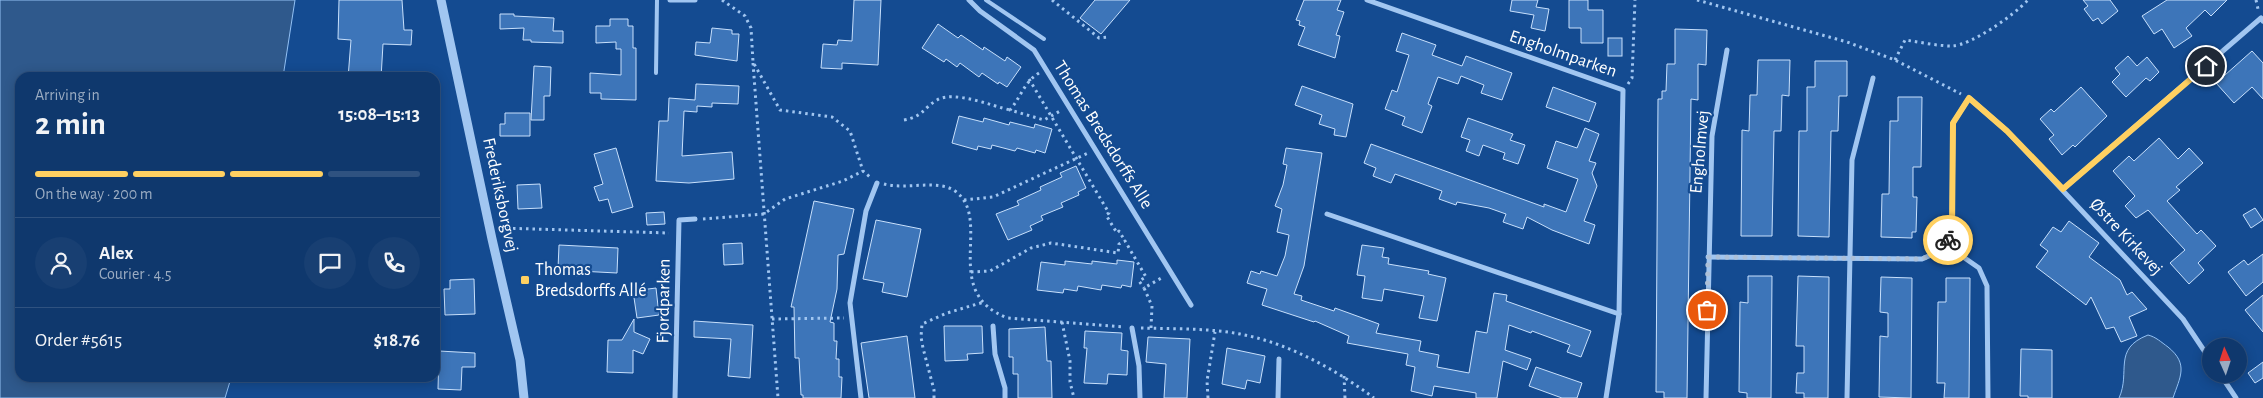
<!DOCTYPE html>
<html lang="en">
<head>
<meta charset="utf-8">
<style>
	body { margin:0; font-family:"Alegreya Sans",sans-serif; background:#183f72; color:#f1f3f6; height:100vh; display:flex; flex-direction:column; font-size:19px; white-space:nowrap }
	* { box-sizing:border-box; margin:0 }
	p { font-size:16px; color:#9bacc2 }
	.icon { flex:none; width:28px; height:28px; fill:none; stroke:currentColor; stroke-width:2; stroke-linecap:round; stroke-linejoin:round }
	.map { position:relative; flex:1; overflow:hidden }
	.panel { position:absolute; left:15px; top:72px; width:425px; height:310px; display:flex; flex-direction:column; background:#0f386d; border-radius:15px; box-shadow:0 2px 12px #0003,0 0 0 1px #2f5280 }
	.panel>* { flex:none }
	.needle { width:32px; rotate:357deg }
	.tools { position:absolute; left:2202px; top:338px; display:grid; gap:10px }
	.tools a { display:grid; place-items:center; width:45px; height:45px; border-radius:50%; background:#0f386d; box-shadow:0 2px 12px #0003,0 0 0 1px #2f5280; font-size:25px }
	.pin { position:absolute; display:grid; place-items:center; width:42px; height:42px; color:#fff; margin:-21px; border:2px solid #fff; border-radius:50%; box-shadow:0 1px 5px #0007 }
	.courier { position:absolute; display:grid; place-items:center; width:50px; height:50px; margin:-25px; border:4px solid #ffd061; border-radius:50%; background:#fff; color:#222; box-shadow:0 1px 6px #0007 }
	.summary em { font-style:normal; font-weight:700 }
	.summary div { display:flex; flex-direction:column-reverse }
	.summary { display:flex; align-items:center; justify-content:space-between; height:85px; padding:0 20px }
	h1 { font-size:32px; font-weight:700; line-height:38px }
	.bar { display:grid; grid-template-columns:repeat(4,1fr); gap:8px 5px; align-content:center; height:60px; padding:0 20px }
	.bar i { height:6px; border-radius:4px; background:#2f5280 }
	.bar .on { background:#ffd061 }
	.bar p { grid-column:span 4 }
	.line { display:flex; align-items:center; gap:12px; padding:0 20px; border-top:1px solid #2f5280 }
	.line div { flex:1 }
	.round { display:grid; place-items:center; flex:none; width:52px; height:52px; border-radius:26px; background:#183f72 }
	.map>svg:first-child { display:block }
	.water { fill:#2f598c; stroke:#93c1f4 }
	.building { fill:#3d75b9; stroke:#c8e0fc }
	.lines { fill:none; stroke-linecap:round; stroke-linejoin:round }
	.path { stroke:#a1c6f1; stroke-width:3; stroke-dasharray:2.5 4; stroke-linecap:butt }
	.service { stroke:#a1c6f1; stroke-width:4 }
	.minor { stroke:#a1c6f1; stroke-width:5 }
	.tertiary { stroke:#a1c6f1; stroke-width:9 }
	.done { stroke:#adc0d8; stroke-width:5; stroke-dasharray:0 9 }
	.route { stroke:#ffd061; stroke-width:6 }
	.poi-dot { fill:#ffd061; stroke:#144b91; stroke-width:2 }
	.labels { text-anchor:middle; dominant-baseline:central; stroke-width:4.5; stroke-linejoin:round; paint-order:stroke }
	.street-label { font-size:18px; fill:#fff; stroke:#144b91 }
	.poi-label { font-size:18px; fill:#fff; stroke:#144b91; text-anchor:start }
</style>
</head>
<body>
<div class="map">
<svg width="2263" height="398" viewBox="0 0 2263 398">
	<rect width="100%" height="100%" fill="#144b91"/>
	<g class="water">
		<polygon points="0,0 295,0 283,77 20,78 20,378 231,378 225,398 0,398"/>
		<path d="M2148 335C2156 337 2161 342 2168 347 2189 364 2180 377 2173 398H2119C2131 372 2112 349 2148 335Z"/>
	</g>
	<g class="building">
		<polygon points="339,0 402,0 404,30 412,30 411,45 383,44 381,78 348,78 351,40 338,39"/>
		<polygon points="854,0 881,0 878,65 842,63 842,69 821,68 823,44 837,45 838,40 852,41"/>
		<polygon points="1095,0 1130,0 1101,34 1080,18"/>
		<polygon points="1304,0 1341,0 1337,10 1344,12 1336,35 1340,36 1335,58 1298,45 1305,27 1299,25 1300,21 1296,20"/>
		<polygon points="1512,0 1538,0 1536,7 1549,9 1545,31 1531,28 1534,15 1510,11"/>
		<polygon points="1569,0 1588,0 1588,10 1603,10 1603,43 1581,43 1581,28 1569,28"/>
		<polygon points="2083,0 2110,0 2118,11 2102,24 2098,18 2093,21 2084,9 2088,6"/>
		<polygon points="2167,0 2227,0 2211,16 2205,10 2186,28 2192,36 2174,48 2162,29 2154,34 2142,16"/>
		<polygon points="500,14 514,14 514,16 554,18 553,31 563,31 563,43 531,42 531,40 523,40 524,28 500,29"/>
		<polygon points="610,19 628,19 628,26 633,26 633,48 636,48 636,100 601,99 601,93 590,93 590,73 621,75 621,49 616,49 616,42 596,43 596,26 610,26"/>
		<polygon points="938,24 958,38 961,35 983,50 984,47 1005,61 1007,57 1021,67 1007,87 999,82 998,84 982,73 979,77 960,63 957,67 946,59 944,62 922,48"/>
		<polygon points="712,28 732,30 732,34 739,34 737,61 695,55 696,42 710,43"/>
		<polygon points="1675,29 1707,30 1706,65 1698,64 1698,100 1691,99 1687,398 1664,398 1664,392 1656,392 1658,99 1662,99 1662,91 1666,91 1667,64 1675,64"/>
		<polygon points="1402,33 1436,45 1432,55 1462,66 1466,56 1512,73 1502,100 1481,93 1484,85 1461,76 1458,84 1438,77 1428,104 1432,106 1422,133 1402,125 1405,117 1385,109 1392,90 1397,92 1409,55 1396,51"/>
		<rect x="1608" y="38" width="14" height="18"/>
		<polygon points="2252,51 2263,63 2263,99 2252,87 2234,103 2216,83"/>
		<polygon points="2128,56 2137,66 2147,57 2159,72 2150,81 2146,78 2126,97 2112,82 2120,74 2115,68"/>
		<polygon points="1758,60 1790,60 1789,96 1782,95 1781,131 1774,131 1772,236 1741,236 1742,130 1749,131 1750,95 1757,95"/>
		<polygon points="1815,61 1847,61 1847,96 1839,96 1838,131 1831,131 1829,237 1798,236 1799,131 1807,131 1807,87 1815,87"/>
		<polygon points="534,66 551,67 550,96 544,96 544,120 531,120"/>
		<polygon points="696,84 739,86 738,104 712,103 712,107 697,106 697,112 684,111 682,156 732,152 734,179 689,183 656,181 659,121 668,121 669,98 695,100"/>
		<polygon points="1302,86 1353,104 1346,137 1334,135 1335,129 1319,124 1322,115 1295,105"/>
		<polygon points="1553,87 1596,103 1589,122 1546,107"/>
		<polygon points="2081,87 2107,116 2075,147 2073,145 2062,155 2049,139 2054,135 2040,119 2051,109 2054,112"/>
		<polygon points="1898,97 1922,97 1921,167 1913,167 1913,197 1917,197 1916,232 1912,232 1912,238 1881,237 1882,194 1889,194 1890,121 1898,121"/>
		<polygon points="505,113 530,113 530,136 500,136 500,124 505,124"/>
		<polygon points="959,116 983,122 984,118 1009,125 1010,122 1034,128 1035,124 1052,129 1045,153 1036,150 1035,153 1017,148 1015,151 992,145 991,149 978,146 977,150 952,143"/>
		<polygon points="1468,118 1513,134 1510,140 1525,145 1518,164 1503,159 1505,153 1483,145 1479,156 1466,151 1470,140 1461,137"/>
		<polygon points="1585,128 1599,134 1589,161 1596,163 1592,173 1597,186 1584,221 1595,225 1589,244 1552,230 1527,217 1523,229 1503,222 1506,214 1489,208 1457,202 1456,205 1439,199 1442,191 1395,174 1391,183 1373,176 1376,168 1364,163 1371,144 1544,207 1544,204 1566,212 1578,179 1547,168 1556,141 1577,148"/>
		<polygon points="2159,138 2178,159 2189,148 2203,163 2176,187 2180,190 2167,201 2197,234 2201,230 2216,246 2198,263 2204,270 2189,284 2170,263 2185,250 2148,210 2136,218 2125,206 2135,196 2113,171 2129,156 2134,161"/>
		<polygon points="616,148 633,207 612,213 608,199 599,201 594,187 603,184 594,154"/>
		<polygon points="1286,148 1322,153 1304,266 1294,294 1302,296 1301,300 1334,311 1335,308 1379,324 1376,333 1421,341 1419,351 1439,355 1437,367 1469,373 1476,331 1487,333 1494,293 1507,295 1506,301 1591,331 1581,357 1567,352 1570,345 1532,331 1531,333 1509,325 1505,350 1531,359 1527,370 1503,361 1497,398 1476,398 1476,393 1434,386 1432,396 1411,391 1415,367 1406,365 1408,354 1347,343 1349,336 1315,321 1314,322 1262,305 1267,289 1247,283 1251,271 1260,274 1261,271 1277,276 1285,256 1289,235 1277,232 1282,209 1275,206 1283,185 1287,165 1283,164"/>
		<polygon points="1076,166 1086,188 1078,192 1079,195 1061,203 1063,207 1041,216 1043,220 1030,226 1032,230 1008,240 996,214 1019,205 1017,201 1041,190 1040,187 1062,177 1060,173"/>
		<polygon points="540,184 542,208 518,209 517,185"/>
		<polygon points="814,201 854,209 844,254 838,255 837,289 830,322 834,323 834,341 837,341 836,359 839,359 839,377 842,377 841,398 803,398 803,395 801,395 799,358 795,358 794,307 791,307"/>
		<polygon points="2255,208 2263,220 2251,228 2243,215"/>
		<polygon points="664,212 665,224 647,225 646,213"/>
		<polygon points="876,220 921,229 907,297 882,292 884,283 863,279"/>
		<polygon points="2069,221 2099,243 2089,257 2120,280 2127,295 2132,292 2147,309 2129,317 2137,336 2121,342 2114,327 2106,329 2091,297 2086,305 2036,267 2048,251 2040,245 2053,227 2061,232"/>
		<polygon points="742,243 743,264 724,265 723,244"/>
		<polygon points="559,245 618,248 617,273 579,271 578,276 565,275 565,269 558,269"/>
		<polygon points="1362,245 1384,248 1382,257 1389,258 1388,264 1429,271 1428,274 1446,278 1437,321 1419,318 1424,296 1384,289 1382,301 1362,298 1365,276 1357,275"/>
		<polygon points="2263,254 2263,282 2246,296 2228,272 2244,260 2248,265"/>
		<polygon points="1117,260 1134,262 1131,287 1122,285 1121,288 1102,285 1101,290 1078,286 1077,291 1064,289 1063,293 1037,290 1041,262 1065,265 1065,261 1092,264 1092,261 1117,264"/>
		<polygon points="1748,276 1772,276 1771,398 1747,398 1747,393 1739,392 1740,302 1748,303"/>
		<polygon points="1798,276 1829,277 1828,398 1804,398 1804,393 1796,393 1797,373 1804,373 1804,346 1796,346"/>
		<polygon points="1881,277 1912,278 1911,398 1879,397 1880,336 1888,337 1888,313 1880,312"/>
		<polygon points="1946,278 1970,278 1969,398 1944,398 1945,383 1937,383 1938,302 1946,302"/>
		<polygon points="474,279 475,314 445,315 444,289 450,289 450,280"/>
		<polygon points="656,288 659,315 637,318 633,291"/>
		<polygon points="2263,295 2263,332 2245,310"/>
		<polygon points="634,319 634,332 650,339 643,354 633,350 633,373 607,372 608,340 622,340"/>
		<polygon points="694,321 753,325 750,378 728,376 731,339 694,337"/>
		<polygon points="944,326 982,326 983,353 967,354 968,360 945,361"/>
		<polygon points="1045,327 1047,361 1051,361 1052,398 1018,398 1018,374 1013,374 1013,357 1009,357 1009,329"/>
		<polygon points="1085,331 1122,333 1121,350 1128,351 1127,375 1108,374 1107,384 1084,383 1087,348 1084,348"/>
		<polygon points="907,336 915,398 869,398 861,343"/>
		<polygon points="1148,337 1190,339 1187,398 1164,398 1166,364 1146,362"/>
		<polygon points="1227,348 1265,356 1260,383 1247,380 1245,389 1222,384"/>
		<polygon points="2021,349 2052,350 2052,398 2028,398 2028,396 2020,396"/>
		<polygon points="439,351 475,353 475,367 462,367 461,390 438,389"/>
		<polygon points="2263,362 2263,378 2255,383 2248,373"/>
		<polygon points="1536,367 1582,383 1577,398 1562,398 1529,386"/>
	</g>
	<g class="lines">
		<g class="path">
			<polyline points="722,0 745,16 751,28 753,62 780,110 832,117 850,131 863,171 870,177"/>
			<polyline points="1052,0 1099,38 1109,37"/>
			<polyline points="1697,0 1847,42 1895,60 1961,94"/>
			<polyline points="2256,0 2258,9"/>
			<path d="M1895 60 1905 40C1920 42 1937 46 1952 46 1972 45 2014 15 2028 0"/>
			<polyline points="753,63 778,398"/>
			<path d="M1039 73C1024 82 1021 97 1010 110L1044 120 1062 110"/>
			<polyline points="1029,79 1109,213 1106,215 1117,233 1119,231 1125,241"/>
			<polyline points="1628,84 1632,78 1635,0"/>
			<path d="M904 120C924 116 922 109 937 100 954 90 992 106 1010 110"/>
			<path d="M884 184C905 190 938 179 955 191 994 219 939 293 1008 318L1124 327"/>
			<polyline points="964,200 993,197 1088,153"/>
			<polyline points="703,219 764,214 785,199 843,181 863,171"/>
			<polyline points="500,228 669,233"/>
			<polyline points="971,272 990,271 1031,248 1051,243 1118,253 1119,244 1125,241 1146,277 1139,281 1144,288"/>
			<polyline points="772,319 844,318"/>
			<polyline points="1062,322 1070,361 1070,382 1074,398"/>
			<path d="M1141 328C1173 329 1208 328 1240 334 1288 343 1335 369 1374 398"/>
			<polyline points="1151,328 1152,306 1144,288 1163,277"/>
			<polyline points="1344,376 1345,398"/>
			<polyline points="934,398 934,390 923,348 921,337 922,324 947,313 984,302"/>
			<polyline points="1208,398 1207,381 1215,332"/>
		</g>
		<g class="service">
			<polyline points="986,0 1044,39"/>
			<polyline points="656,73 657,0"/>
		</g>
		<g class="minor">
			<polyline points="670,0 695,0"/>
			<polyline points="969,0 980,11 1034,50 1191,305"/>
			<polyline points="1367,0 1623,90 1619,314 1606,398"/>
			<polyline points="2063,189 2261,18 2263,21"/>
			<polyline points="1327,214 1619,314"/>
			<polyline points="1946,245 1979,268 1987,286 1988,398"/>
			<path d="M1708 257 1922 259C1941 251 1945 249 1952 230L1953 123 1969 98 2007 131 2183 319 2211 361"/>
			<polyline points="993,326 995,354 1005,388 1005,398"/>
			<polyline points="1132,328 1139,366 1140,398"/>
			<polyline points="2220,374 2236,398"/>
			<polyline points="675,398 679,220 695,219"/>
			<polyline points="861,398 850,303 866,211 877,183"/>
			<polyline points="1278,398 1279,359"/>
			<polyline points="1706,398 1712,136 1727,50"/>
			<polyline points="1847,398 1852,160 1873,78"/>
		</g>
		<polyline class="tertiary" points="441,0 492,239 520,360 524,398"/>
	</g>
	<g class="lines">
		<polyline class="done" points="1707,310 1708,257 1922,259 1939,252 1948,240"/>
		<polyline class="route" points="1948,240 1952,230 1953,123 1969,98 2007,131 2063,189 2206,66"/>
	</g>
	<rect class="poi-dot" x="520" y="275" width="10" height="10" rx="2.5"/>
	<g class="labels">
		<g class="street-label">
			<text transform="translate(1563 54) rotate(19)">Engholmparken</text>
			<text transform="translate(1103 135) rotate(58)">Thomas Bredsdorffs Alle</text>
			<text transform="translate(1700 152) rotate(-85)">Engholmvej</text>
			<text transform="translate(500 195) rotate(78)">Frederiksborgvej</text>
			<text transform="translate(2126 237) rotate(47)">Østre Kirkevej</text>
			<text transform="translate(664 301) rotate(-89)">Fjordparken</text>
		</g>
		<g class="poi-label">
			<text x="535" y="270">Thomas<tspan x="535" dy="21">Bredsdorffs Allé</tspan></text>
		</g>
	</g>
</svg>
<div class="tools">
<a><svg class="needle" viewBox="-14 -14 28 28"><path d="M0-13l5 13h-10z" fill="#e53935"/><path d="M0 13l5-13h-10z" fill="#9bacc2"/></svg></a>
</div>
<div class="pin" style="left:1707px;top:310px;background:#ea580c"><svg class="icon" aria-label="bag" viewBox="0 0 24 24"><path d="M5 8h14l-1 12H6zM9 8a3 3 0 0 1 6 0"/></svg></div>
<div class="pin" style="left:2206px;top:66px;background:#1f2937"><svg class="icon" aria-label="home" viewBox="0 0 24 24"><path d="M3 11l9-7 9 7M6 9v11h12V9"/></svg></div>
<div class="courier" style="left:1948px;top:240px"><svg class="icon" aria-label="bike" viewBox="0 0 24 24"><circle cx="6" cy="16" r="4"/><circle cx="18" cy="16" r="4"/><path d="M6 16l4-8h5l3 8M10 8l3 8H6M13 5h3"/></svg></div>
<section class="panel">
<div class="summary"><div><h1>2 min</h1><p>Arriving in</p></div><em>15:08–15:13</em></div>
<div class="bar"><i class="on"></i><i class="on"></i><i class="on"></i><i></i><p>On the way · 200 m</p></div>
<div class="line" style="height:90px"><a class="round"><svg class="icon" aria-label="person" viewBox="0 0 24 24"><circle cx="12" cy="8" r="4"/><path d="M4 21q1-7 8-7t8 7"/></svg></a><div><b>Alex</b><p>Courier · 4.5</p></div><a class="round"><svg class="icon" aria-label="chat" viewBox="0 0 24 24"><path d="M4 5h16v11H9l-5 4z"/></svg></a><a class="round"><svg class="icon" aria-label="phone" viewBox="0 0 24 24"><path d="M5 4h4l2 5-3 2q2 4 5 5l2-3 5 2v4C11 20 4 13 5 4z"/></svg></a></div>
<div class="line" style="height:65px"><div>Order #5615</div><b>$18.76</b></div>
</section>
</div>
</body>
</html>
